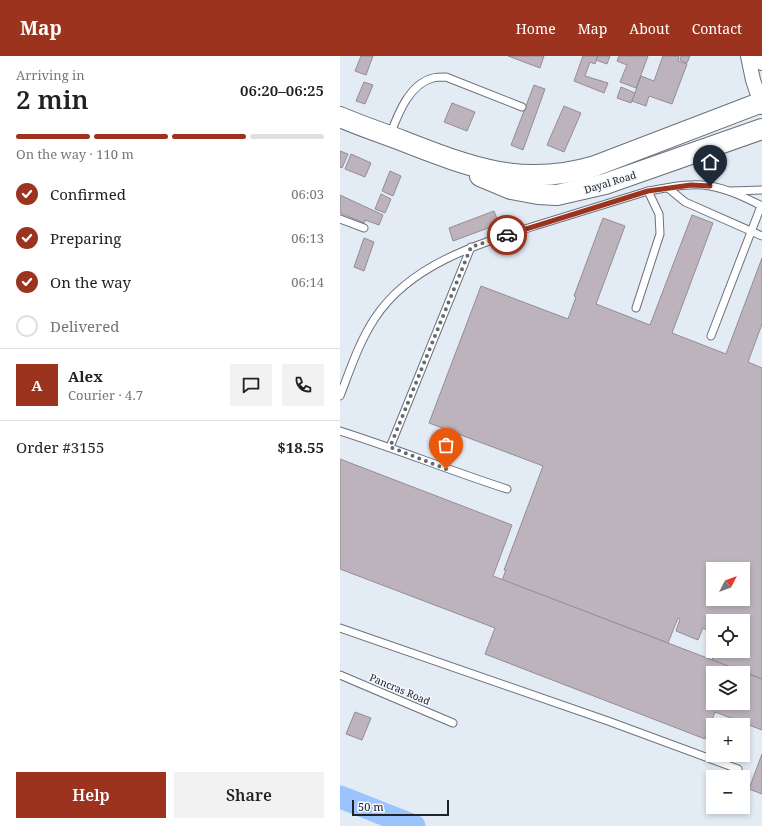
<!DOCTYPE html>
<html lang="en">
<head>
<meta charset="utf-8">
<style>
	body { margin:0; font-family:"Noto Serif",serif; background:#f2f2f2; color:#222; height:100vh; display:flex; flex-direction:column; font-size:15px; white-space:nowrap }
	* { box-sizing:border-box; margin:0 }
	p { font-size:13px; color:#767676 }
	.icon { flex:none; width:22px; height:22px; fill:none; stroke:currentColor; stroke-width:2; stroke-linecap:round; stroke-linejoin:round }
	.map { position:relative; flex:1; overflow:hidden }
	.details { display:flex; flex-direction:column; background:#fff; width:340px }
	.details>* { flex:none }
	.needle { width:26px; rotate:48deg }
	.controls { position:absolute; left:366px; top:506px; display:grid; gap:8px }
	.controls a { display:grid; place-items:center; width:44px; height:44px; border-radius:0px; background:#fff; box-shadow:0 2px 6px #0003; font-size:20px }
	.scale { position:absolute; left:12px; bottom:10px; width:97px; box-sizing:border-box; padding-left:4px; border:2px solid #212427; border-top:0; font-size:11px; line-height:14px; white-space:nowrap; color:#212427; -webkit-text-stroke:3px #f3f8fe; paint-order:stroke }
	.pin { position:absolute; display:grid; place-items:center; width:34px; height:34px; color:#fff; margin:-41px -17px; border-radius:50% 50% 50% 0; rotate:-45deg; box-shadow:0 0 4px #0007 }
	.pin .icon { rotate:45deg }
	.courier { position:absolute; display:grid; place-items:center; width:40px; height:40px; margin:-20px; border:3px solid #9c331e; border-radius:50%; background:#fff; color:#222; box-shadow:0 1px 5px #0007 }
	.headline em { font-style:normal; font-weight:600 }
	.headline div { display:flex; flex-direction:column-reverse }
	.headline { display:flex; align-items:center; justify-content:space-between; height:68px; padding:0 16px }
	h1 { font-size:26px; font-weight:600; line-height:30px }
	.bar { display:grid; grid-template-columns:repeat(4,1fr); gap:6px 4px; align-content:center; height:48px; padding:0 16px }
	.bar i { height:5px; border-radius:3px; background:#e0e0e0 }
	.bar .current { background:#9c331e }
	.bar p { grid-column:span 4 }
	.line { display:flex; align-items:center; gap:10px; padding:0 16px; border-top:1px solid #e0e0e0 }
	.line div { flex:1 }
	.round { display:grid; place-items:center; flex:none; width:42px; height:42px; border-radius:0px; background:#f2f2f2 }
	ol { padding:0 16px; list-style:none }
	li { display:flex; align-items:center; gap:12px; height:44px }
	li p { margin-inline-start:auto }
	li .icon { padding:4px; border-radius:50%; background:#9c331e; color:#fff; stroke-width:4 }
	li:last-child { color:#767676 }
	li i { width:22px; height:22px; border:2px solid #e0e0e0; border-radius:50% }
	.cta { display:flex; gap:8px; margin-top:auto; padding:8px 16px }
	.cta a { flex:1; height:46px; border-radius:0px; background:#9c331e; color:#fff; font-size:16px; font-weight:600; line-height:46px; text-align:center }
	.cta a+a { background:#f2f2f2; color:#222 }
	header { display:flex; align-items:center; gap:24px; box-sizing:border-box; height:56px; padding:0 20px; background:#9c331e; color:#fff }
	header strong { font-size:19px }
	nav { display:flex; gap:22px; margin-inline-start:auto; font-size:14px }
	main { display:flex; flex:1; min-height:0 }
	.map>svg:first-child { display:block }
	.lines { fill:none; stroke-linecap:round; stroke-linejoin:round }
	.river { stroke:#9bc3fe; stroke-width:23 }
	.building { fill:#bdb3bc; stroke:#958c95; fill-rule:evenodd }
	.lane-casing { stroke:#6a717a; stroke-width:9 }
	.street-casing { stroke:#6a717a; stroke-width:16 }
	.secondary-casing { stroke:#6a717a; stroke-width:22 }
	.lane { stroke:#fff; stroke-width:7 }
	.street { stroke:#fff; stroke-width:14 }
	.secondary { stroke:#fff; stroke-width:20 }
	.done { stroke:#656a6f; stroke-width:4; stroke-dasharray:0 7.2 }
	.route { stroke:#9c331e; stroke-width:5 }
	.labels { text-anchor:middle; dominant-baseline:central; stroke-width:3.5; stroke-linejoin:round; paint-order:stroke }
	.street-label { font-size:10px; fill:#212427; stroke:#f3f8fe }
</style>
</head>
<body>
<header>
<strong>Map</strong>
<nav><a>Home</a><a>Map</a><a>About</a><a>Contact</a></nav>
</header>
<main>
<section class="details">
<div class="headline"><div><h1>2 min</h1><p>Arriving in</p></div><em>06:20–06:25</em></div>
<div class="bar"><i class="current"></i><i class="current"></i><i class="current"></i><i></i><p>On the way · 110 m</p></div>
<ol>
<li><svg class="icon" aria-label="check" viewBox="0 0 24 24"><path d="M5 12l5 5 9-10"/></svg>Confirmed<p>06:03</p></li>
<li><svg class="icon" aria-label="check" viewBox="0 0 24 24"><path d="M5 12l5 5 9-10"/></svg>Preparing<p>06:13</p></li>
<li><svg class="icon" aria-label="check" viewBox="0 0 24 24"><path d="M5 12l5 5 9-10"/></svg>On the way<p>06:14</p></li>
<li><i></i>Delivered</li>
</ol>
<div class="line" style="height:72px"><b class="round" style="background:#9c331e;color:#fff">A</b><div><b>Alex</b><p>Courier · 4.7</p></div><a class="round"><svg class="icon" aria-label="chat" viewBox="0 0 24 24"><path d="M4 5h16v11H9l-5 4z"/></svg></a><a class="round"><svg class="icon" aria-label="phone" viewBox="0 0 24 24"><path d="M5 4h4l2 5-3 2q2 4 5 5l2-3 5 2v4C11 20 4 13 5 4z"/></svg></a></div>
<div class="line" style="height:52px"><div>Order #3155</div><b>$18.55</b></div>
<div class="cta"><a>Help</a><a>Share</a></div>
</section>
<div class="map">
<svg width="422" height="770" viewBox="0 0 422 770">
	<rect width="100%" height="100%" fill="#e3ebf5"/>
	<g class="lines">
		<polyline class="river" points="0,741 74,770"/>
	</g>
	<g class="building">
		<polygon points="21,0 33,0 26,19 15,15"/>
		<polygon points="168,0 204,0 200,12"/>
		<polygon points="243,0 258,0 255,8 250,6 245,20 268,27 264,37 234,25"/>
		<polygon points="258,0 270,0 267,8 256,4"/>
		<polygon points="279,0 308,0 296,32 280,26 287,9 277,5"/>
		<polygon points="323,0 339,0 338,5 347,8 332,48 309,40 306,50 292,45 301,20 314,25"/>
		<polygon points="341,0 350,0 347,7 340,4"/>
		<polygon points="24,26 33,29 25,48 16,45"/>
		<polygon points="194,29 205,33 183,94 171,89"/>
		<polygon points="281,31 295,37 291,47 277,42"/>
		<polygon points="112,47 135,56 127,75 104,66"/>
		<polygon points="224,50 241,57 224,96 207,89"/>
		<polygon points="0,95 8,98 2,112 0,111"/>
		<polygon points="11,98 31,107 25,121 5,113"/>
		<polygon points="50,115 61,120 53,140 42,135"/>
		<polygon points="41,138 51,143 45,157 35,153"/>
		<polygon points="0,139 43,159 39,169 25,164 24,167 0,157"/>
		<polygon points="154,155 159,168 113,185 109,172"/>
		<path d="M352 159 373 167 332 277 386 298 422 202V268L408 306 422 312V623L372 604 375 595H403V565L370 564 367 574 363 572 358 584 336 575 340 563 338 562 328 587 162 524 166 514H164L203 410 89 367 141 230 228 263 236 241 234 240 263 162 285 170 256 248 310 269ZM373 513H403V543H373Z"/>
		<polygon points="24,182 34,186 24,215 14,211"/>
		<path d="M0 403 172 469 153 520 422 623V674L375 656 365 683 145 598 155 572 0 513ZM373 617H403V647H373Z"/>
		<polygon points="373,568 373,591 366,588"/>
		<polygon points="15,656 31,662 22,684 6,678"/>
		<polygon points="422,698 422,738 409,733"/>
	</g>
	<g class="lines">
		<g class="lane-casing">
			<g id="lane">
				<path d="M50 79C58 58 69 28 93 22 97 21 102 21 106 21L182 51"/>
				<polyline points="328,132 345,146 422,180"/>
				<polyline points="390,135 422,134"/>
				<polyline points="0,163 24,172"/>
				<polyline points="296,252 320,178 319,158 308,135"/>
				<polyline points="371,280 421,150"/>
				<path d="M0 340C10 314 19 286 35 262 71 207 141 187 201 168 236 157 272 146 308 135 327 132 350 126 370 130 388 133 406 142 422 150"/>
				<path d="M0 375C57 393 111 415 167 433"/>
				<polyline points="50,391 131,191"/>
				<polyline points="0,572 268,665 398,713"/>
				<polyline points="0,619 113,667"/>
			</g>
		</g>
		<g class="street-casing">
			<g id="street">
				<polyline points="408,0 413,24 422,51"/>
				<polyline points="419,0 422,7"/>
			</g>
		</g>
		<g class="secondary-casing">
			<g id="secondary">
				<path d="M0 61C21 70 42 77 63 85 130 111 182 132 255 110L422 46"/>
				<polyline points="140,120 171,133 198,138 217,139 265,128 422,73"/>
			</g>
		</g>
		<use href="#lane" class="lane"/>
		<use href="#street" class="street"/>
		<use href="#secondary" class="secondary"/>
	</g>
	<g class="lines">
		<polyline class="done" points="106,413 50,391 131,191 167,179"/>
		<polyline class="route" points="167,179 308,135 351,129 370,130"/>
	</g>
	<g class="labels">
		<g class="street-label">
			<text transform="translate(270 126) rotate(-17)">Dayal Road</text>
			<text transform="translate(60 633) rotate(23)">Pancras Road</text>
		</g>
	</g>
</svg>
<div class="controls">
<a><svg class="needle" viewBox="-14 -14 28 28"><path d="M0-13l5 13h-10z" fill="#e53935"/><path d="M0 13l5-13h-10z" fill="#767676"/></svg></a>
<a><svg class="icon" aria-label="locate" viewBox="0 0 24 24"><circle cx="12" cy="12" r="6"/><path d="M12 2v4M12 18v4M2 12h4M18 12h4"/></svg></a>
<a><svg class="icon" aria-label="layers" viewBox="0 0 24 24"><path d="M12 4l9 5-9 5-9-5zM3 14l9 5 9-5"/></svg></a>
<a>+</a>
<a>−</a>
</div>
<div class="scale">50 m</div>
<div class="pin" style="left:106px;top:413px;background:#ea580c"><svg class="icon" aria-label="bag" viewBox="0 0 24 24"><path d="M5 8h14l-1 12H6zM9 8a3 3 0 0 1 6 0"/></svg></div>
<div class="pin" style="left:370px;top:130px;background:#1f2937"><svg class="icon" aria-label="home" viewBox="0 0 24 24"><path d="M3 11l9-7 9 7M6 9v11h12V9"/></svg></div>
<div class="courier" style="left:167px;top:179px"><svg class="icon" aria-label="car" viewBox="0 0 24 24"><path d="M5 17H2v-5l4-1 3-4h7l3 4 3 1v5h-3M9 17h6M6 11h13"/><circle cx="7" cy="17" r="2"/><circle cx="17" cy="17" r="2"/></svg></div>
</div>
</main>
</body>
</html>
